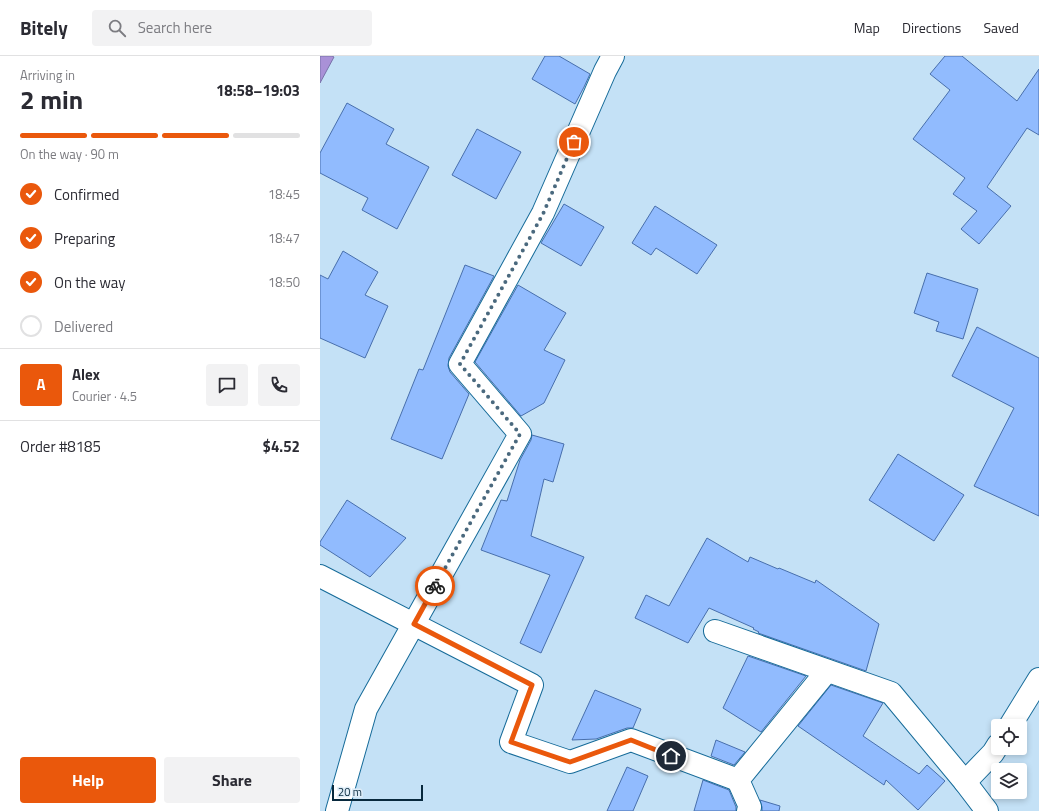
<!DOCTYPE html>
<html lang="en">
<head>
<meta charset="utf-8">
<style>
	body { margin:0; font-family:"Titillium Web",sans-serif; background:#f2f2f3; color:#2b2b33; height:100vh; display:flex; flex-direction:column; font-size:15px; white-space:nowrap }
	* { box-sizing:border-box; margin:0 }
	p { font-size:13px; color:#7c7c81 }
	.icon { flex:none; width:22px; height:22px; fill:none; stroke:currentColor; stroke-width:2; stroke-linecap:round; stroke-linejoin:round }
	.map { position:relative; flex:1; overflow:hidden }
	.side { display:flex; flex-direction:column; background:#fff; width:320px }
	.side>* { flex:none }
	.buttons { position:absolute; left:671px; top:663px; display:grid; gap:8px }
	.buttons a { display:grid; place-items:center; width:36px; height:36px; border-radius:4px; background:#fff; box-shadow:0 2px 6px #0003; font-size:20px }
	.scale { position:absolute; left:12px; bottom:10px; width:91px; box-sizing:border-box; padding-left:4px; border:2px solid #08293d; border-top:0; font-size:11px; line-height:14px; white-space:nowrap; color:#08293d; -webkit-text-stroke:3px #deecf7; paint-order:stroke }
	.pin { position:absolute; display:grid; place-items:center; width:34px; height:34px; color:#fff; margin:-17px; border:2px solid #fff; border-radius:50%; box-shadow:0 1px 4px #0007 }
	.courier { position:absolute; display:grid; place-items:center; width:40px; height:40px; margin:-20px; border:3px solid #ea580c; border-radius:50%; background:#fff; color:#222; box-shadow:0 1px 5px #0007 }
	.overview em { font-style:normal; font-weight:700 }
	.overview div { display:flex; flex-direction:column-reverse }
	.overview { display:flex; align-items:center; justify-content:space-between; height:68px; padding:0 20px }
	h1 { font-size:26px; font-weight:700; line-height:30px }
	.bar { display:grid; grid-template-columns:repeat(4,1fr); gap:6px 4px; align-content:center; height:48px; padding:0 20px }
	.bar i { height:5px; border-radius:3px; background:#e1e1e2 }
	.bar .on { background:#ea580c }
	.bar p { grid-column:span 4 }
	.line { display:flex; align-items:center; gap:10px; padding:0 20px; border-top:1px solid #e1e1e2 }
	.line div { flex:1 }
	.round { display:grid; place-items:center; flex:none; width:42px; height:42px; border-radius:4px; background:#f2f2f3 }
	ol { padding:0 20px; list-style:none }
	li { display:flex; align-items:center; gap:12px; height:44px }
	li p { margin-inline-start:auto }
	li .icon { padding:4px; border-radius:50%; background:#ea580c; color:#fff; stroke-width:4 }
	li:last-child { color:#7c7c81 }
	li i { width:22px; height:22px; border:2px solid #e1e1e2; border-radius:50% }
	.cta { display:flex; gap:8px; margin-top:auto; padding:8px 20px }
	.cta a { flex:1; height:46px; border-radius:4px; background:#ea580c; color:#fff; font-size:16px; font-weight:700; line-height:46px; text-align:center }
	.cta a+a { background:#f2f2f3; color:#2b2b33 }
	header { display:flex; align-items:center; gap:24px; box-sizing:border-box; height:56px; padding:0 20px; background:#fff; border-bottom:1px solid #e1e1e2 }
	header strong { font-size:19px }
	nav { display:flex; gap:22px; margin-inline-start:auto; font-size:14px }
	.search { width:280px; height:36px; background:#f2f2f3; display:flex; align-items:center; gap:10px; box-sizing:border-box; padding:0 14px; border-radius:4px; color:#7c7c81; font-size:15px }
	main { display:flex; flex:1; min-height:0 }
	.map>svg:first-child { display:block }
	.water { fill:#a991d7; stroke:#7972a9 }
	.building { fill:#91bbfe; stroke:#486fac }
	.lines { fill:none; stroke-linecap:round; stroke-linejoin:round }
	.street-casing { stroke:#166b99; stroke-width:24 }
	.street { stroke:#fff; stroke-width:22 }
	.done { stroke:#4a697e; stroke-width:4; stroke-dasharray:0 7.2 }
	.route { stroke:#ea580c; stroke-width:5 }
</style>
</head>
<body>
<header>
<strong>Bitely</strong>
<div class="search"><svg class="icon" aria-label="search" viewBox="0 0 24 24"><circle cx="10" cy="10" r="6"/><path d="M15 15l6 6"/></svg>Search here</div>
<nav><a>Map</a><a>Directions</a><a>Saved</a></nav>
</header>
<main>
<section class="side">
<div class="overview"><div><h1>2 min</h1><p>Arriving in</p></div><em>18:58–19:03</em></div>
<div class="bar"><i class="on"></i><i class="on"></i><i class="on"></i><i></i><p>On the way · 90 m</p></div>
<ol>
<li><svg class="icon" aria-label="check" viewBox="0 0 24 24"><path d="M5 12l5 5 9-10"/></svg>Confirmed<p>18:45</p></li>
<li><svg class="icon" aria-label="check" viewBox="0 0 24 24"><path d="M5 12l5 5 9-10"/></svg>Preparing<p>18:47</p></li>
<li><svg class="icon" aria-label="check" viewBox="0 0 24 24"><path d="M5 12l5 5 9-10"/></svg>On the way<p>18:50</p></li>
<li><i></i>Delivered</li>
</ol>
<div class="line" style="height:72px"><b class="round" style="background:#ea580c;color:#fff">A</b><div><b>Alex</b><p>Courier · 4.5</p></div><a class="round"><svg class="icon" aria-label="chat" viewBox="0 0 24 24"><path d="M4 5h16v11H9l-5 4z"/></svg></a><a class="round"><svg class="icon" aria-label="phone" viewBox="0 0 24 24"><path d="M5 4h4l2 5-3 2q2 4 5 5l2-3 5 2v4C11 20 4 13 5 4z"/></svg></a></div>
<div class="line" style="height:52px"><div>Order #8185</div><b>$4.52</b></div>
<div class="cta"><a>Help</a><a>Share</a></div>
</section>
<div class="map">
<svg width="719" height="755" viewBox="0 0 719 755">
	<rect width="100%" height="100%" fill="#c4e1f6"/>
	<polygon class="water" points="0,0 12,0 14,1 0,27"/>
	<g class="building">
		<polygon points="225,0 239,0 270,18 264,31 255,48 212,23"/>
		<polygon points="625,0 642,0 697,45 719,13 719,79 707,72 667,131 691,150 659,188 641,173 657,155 633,138 645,122 593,83 630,34 610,18"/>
		<polygon points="27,47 74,73 66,88 109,111 77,173 42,154 48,142 0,117 0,97"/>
		<polygon points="157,73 201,96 176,143 132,119"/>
		<polygon points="244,148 284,171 261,210 221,187"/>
		<polygon points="335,150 397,189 377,218 336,192 331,199 312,187"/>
		<polygon points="23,195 58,216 45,239 68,250 45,302 0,282 0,219 8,223"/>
		<polygon points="145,209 174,220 129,302 128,310 130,316 149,338 122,403 71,383 99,313 103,314"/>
		<polygon points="607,217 658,233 643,283 616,275 619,266 594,257"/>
		<polygon points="198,229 246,257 224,294 245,304 224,347 201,360 155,306"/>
		<polygon points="657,271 719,302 719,460 654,430 694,352 632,320"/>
		<polygon points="212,379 244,388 233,426 224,423 211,480 264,501 221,597 200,587 230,519 161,494 181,444 187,445 200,404 211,384"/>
		<polygon points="578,398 644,439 614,485 549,444"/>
		<polygon points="27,444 86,482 50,521 0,489 0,486"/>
		<polygon points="387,482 428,506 430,501 458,513 459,512 495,527 496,524 559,568 546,615 438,577 439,576 433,573 434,572 389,552 368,587 315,562 326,539 349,550"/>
		<polygon points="428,600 486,620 441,676 403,652"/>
		<polygon points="511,629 563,647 543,680 599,718 607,709 625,725 598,754 566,724 564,729 478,670"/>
		<polygon points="275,634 321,653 313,672 307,672 276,683 252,684"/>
		<polygon points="396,684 425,696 414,709 391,700"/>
		<polygon points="307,711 328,720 313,755 287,755"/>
		<polygon points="383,724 409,734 416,751 416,755 374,755"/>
		<polygon points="440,744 460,750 459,755 442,755 442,751"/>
	</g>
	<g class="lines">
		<g class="street-casing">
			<g id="street">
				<polyline points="0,520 212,629 191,686 250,706 311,684 418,724"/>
				<polyline points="395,575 571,637 645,726 667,755"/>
				<polyline points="690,670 719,623"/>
				<polyline points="645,726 673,697 678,689"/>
				<polyline points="17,755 46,653 200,378 140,308 223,157 285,15 293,0"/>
				<polyline points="428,755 430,751 418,724 507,615"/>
			</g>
		</g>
		<use href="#street" class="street"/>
	</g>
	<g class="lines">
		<polyline class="done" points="115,530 200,378 140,308 223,158 254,86"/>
		<polyline class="route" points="115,530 94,568 212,629 191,686 250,706 311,684 351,700"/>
	</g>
</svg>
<div class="buttons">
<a><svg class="icon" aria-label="locate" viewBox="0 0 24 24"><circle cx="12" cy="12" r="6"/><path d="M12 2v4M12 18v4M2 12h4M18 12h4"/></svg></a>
<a><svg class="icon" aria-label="layers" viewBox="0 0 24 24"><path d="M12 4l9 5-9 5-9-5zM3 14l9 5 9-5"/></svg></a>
</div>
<div class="scale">20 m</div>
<div class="pin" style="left:254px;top:86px;background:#ea580c"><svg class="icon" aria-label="bag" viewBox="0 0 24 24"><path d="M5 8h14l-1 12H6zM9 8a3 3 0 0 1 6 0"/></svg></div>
<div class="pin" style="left:351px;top:700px;background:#1f2937"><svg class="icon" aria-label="home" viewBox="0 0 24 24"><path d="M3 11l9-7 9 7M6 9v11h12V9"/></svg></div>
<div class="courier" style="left:115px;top:530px"><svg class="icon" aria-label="bike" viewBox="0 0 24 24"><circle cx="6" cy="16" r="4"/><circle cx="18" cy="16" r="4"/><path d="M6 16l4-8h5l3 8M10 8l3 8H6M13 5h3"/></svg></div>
</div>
</main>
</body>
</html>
